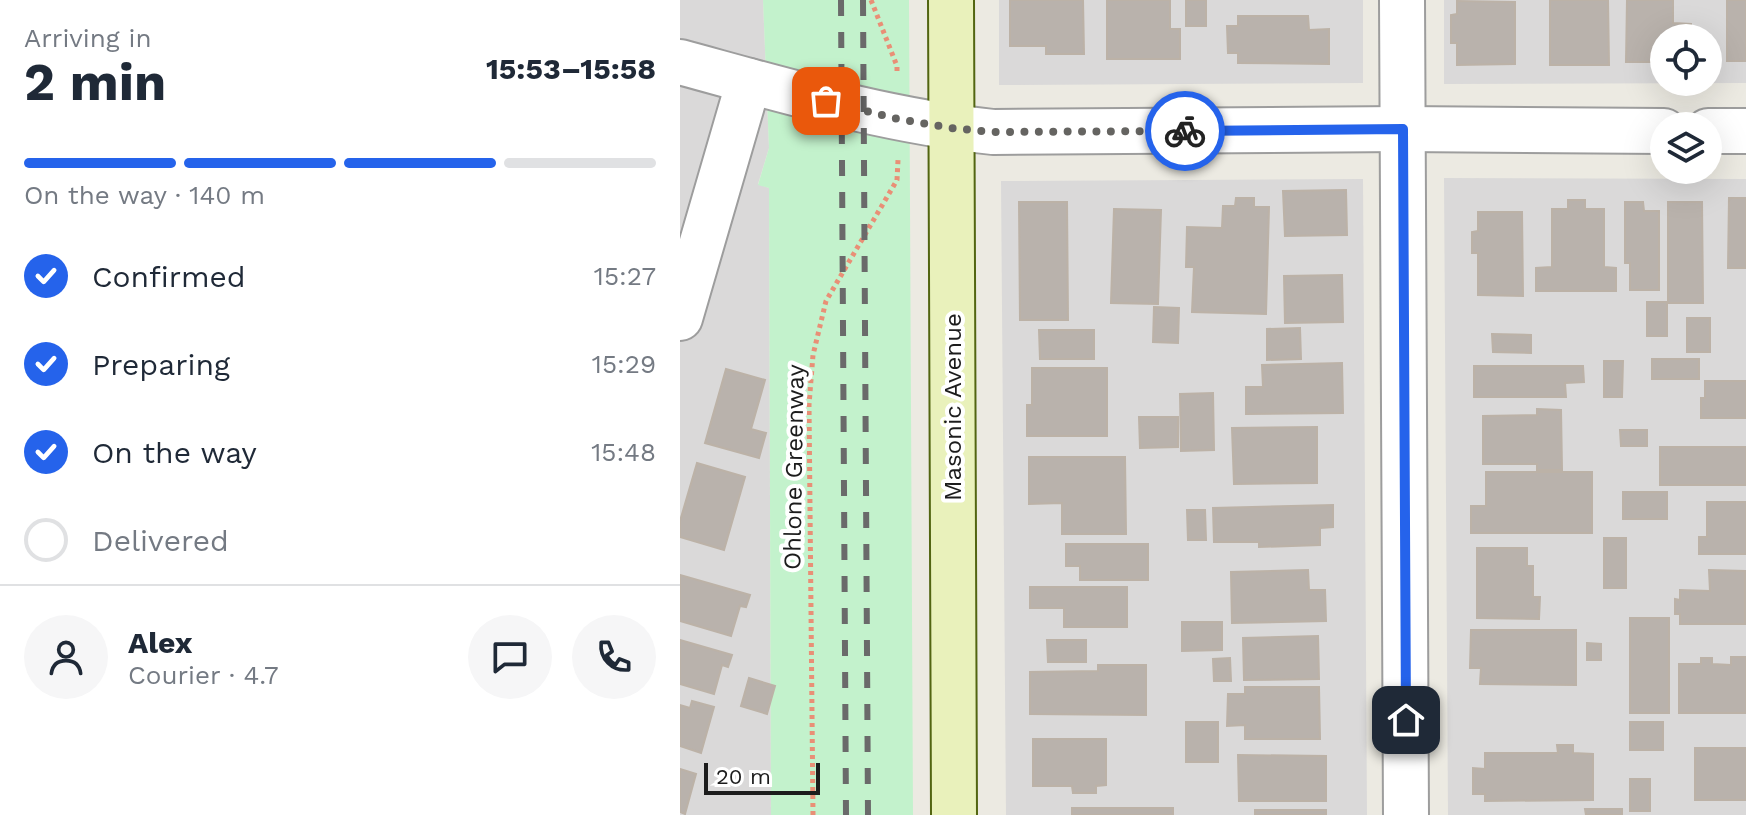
<!DOCTYPE html>
<html lang="en">
<head>
<meta charset="utf-8">
<style>
	body { margin:0; font-family:"Work Sans",sans-serif; background:#f6f6f7; color:#1f2937; height:100vh; display:flex; flex-direction:column; font-size:30px; white-space:nowrap }
	* { box-sizing:border-box; margin:0 }
	p { font-size:26px; color:#747a83 }
	.icon { flex:none; width:44px; height:44px; fill:none; stroke:currentColor; stroke-width:2; stroke-linecap:round; stroke-linejoin:round }
	.map { position:relative; flex:1; overflow:hidden }
	.details { display:flex; flex-direction:column; background:#fff; width:680px }
	.details>* { flex:none }
	.controls { position:absolute; left:970px; top:24px; display:grid; gap:16px }
	.controls a { display:grid; place-items:center; width:72px; height:72px; border-radius:50%; background:#fff; box-shadow:0 8px 32px #0002; font-size:40px }
	.scale { position:absolute; left:24px; bottom:20px; width:116px; box-sizing:border-box; padding-left:8px; border:4px solid #1c1c1c; border-top:0; font-size:22px; line-height:28px; white-space:nowrap; color:#1c1c1c; -webkit-text-stroke:6px #fff; paint-order:stroke }
	.pin { position:absolute; display:grid; place-items:center; width:68px; height:68px; color:#fff; margin:-34px; border-radius:16px; box-shadow:0 4px 12px #0006 }
	.courier { position:absolute; display:grid; place-items:center; width:80px; height:80px; margin:-40px; border:6px solid #2563eb; border-radius:50%; background:#fff; color:#222; box-shadow:0 2px 10px #0007 }
	.overview em { font-style:normal; font-weight:700 }
	.overview div { display:flex; flex-direction:column-reverse }
	.overview { display:flex; align-items:center; justify-content:space-between; height:136px; padding:0 24px }
	h1 { font-size:52px; font-weight:700; line-height:60px }
	.bar { display:grid; grid-template-columns:repeat(4,1fr); gap:12px 8px; align-content:center; height:96px; padding:0 24px }
	.bar i { height:10px; border-radius:6px; background:#e0e1e3 }
	.bar .active { background:#2563eb }
	.bar p { grid-column:span 4 }
	.line { display:flex; align-items:center; gap:20px; padding:0 24px; border-top:2px solid #e0e1e3 }
	.line div { flex:1 }
	.round { display:grid; place-items:center; flex:none; width:84px; height:84px; border-radius:42px; background:#f6f6f7 }
	ol { padding:0 24px; list-style:none }
	li { display:flex; align-items:center; gap:24px; height:88px }
	li p { margin-inline-start:auto }
	li .icon { padding:8px; border-radius:50%; background:#2563eb; color:#fff; stroke-width:4 }
	li:last-child { color:#747a83 }
	li i { width:44px; height:44px; border:4px solid #e0e1e3; border-radius:50% }
	main { display:flex; flex:1; min-height:0 }
	.map>svg:first-child { display:block }
	.residential { fill:#dad9d9; fill-rule:evenodd }
	.park { fill:#c3f2cc }
	.building { fill:#b9b2ac; stroke:#bcb2a7; stroke-width:2 }
	.lines { fill:none; stroke-linecap:round; stroke-linejoin:round }
	.street-casing { stroke:#9d9d9d; stroke-width:48 }
	.secondary-casing { stroke:#526511; stroke-width:48 }
	.path { stroke:#e98f76; stroke-width:5; stroke-dasharray:4 4; stroke-linecap:butt }
	.street { stroke:#fff; stroke-width:44 }
	.secondary { stroke:#e9f1bb; stroke-width:44 }
	.rail { stroke:#6a6a6a; stroke-width:6; stroke-dasharray:16 16; stroke-linecap:butt }
	.done { stroke:#656461; stroke-width:8; stroke-dasharray:0 14.4 }
	.route { stroke:#2563eb; stroke-width:10 }
	.labels { text-anchor:middle; dominant-baseline:central; stroke-width:8; stroke-linejoin:round; paint-order:stroke }
	.street-label { font-size:24px; fill:#1c1c1c; stroke:#fff }
</style>
</head>
<body>
<main>
<section class="details">
<div class="overview"><div><h1>2 min</h1><p>Arriving in</p></div><em>15:53–15:58</em></div>
<div class="bar"><i class="active"></i><i class="active"></i><i class="active"></i><i></i><p>On the way · 140 m</p></div>
<ol>
<li><svg class="icon" aria-label="check" viewBox="0 0 24 24"><path d="M5 12l5 5 9-10"/></svg>Confirmed<p>15:27</p></li>
<li><svg class="icon" aria-label="check" viewBox="0 0 24 24"><path d="M5 12l5 5 9-10"/></svg>Preparing<p>15:29</p></li>
<li><svg class="icon" aria-label="check" viewBox="0 0 24 24"><path d="M5 12l5 5 9-10"/></svg>On the way<p>15:48</p></li>
<li><i></i>Delivered</li>
</ol>
<div class="line" style="height:144px"><a class="round"><svg class="icon" aria-label="person" viewBox="0 0 24 24"><circle cx="12" cy="8" r="4"/><path d="M4 21q1-7 8-7t8 7"/></svg></a><div><b>Alex</b><p>Courier · 4.7</p></div><a class="round"><svg class="icon" aria-label="chat" viewBox="0 0 24 24"><path d="M4 5h16v11H9l-5 4z"/></svg></a><a class="round"><svg class="icon" aria-label="phone" viewBox="0 0 24 24"><path d="M5 4h4l2 5-3 2q2 4 5 5l2-3 5 2v4C11 20 4 13 5 4z"/></svg></a></div>
</section>
<div class="map">
<svg width="1066" height="815" viewBox="0 0 1066 815">
	<rect width="100%" height="100%" fill="#eceae2"/>
	<g class="residential">
		<polygon points="0,0 83,0 89,148 78,184 89,188 91,815 0,815"/>
		<polygon points="319,0 683,0 683,83 319,85"/>
		<path d="M764 0H1066V83L764 84ZM984 38H1028V82H984Z"/>
		<polygon points="764,178 1066,179 1066,815 768,815"/>
		<polygon points="683,179 687,815 326,815 321,181"/>
	</g>
	<polygon class="park" points="83,0 229,0 233,815 91,815 89,188 78,185 89,148"/>
	<g class="building">
		<polygon points="330,0 403,0 404,54 366,54 366,46 330,46"/>
		<polygon points="427,0 490,0 490,29 500,29 500,59 427,59"/>
		<rect x="506" y="0" width="20" height="26"/>
		<polygon points="870,0 928,0 929,65 870,65"/>
		<polygon points="947,0 993,0 993,23 1011,24 1011,38 984,38 984,62 946,62"/>
		<rect x="1047" y="0" width="19" height="61"/>
		<polygon points="777,1 835,2 835,64 777,65 777,43 771,43 771,15 777,14"/>
		<polygon points="558,16 628,16 629,30 649,29 649,64 558,63 558,53 548,53 547,26 558,26"/>
		<polygon points="666,190 667,235 605,236 603,191"/>
		<polygon points="556,198 574,198 574,207 589,207 586,314 512,312 514,267 506,267 507,227 542,228 543,206 555,206"/>
		<polygon points="1049,198 1066,198 1066,268 1048,268"/>
		<polygon points="888,200 905,200 905,209 924,209 924,267 936,268 936,291 856,291 856,268 872,267 872,209 888,209"/>
		<polygon points="339,202 387,202 388,320 340,320"/>
		<polygon points="945,202 963,202 964,211 979,211 979,290 950,290 950,263 945,263"/>
		<polygon points="988,202 1022,202 1023,303 988,303"/>
		<polygon points="434,209 481,210 478,304 431,303"/>
		<polygon points="798,212 842,212 843,296 798,295 798,253 792,253 792,232 798,231"/>
		<polygon points="662,275 663,322 605,323 604,276"/>
		<rect x="967" y="302" width="20" height="34"/>
		<polygon points="474,307 499,308 498,343 473,342"/>
		<rect x="1007" y="318" width="23" height="34"/>
		<polygon points="620,328 621,359 587,360 587,329"/>
		<polygon points="359,330 414,330 414,359 360,359"/>
		<polygon points="812,334 851,335 851,353 813,352"/>
		<rect x="972" y="359" width="47" height="20"/>
		<polygon points="924,361 943,361 942,397 924,397"/>
		<polygon points="662,363 663,413 566,414 566,387 583,387 582,365"/>
		<polygon points="794,366 903,366 904,382 885,383 886,397 794,397"/>
		<polygon points="352,368 427,368 427,436 347,436 347,405 352,405"/>
		<polygon points="46,369 85,380 71,429 86,433 79,458 25,443"/>
		<polygon points="1025,381 1066,381 1066,418 1021,418 1021,398 1025,398"/>
		<polygon points="533,393 534,450 501,451 500,394"/>
		<polygon points="857,409 881,410 882,470 857,470 857,464 803,464 803,416 857,415"/>
		<polygon points="459,417 498,417 498,447 460,448"/>
		<polygon points="637,427 637,483 554,484 552,428"/>
		<polygon points="940,430 967,430 967,446 941,446"/>
		<rect x="980" y="447" width="86" height="38"/>
		<polygon points="349,457 445,457 446,534 382,534 382,503 349,504"/>
		<polygon points="17,463 65,477 44,550 0,537 0,521"/>
		<polygon points="806,472 912,472 912,533 791,533 791,506 806,506"/>
		<rect x="943" y="492" width="44" height="27"/>
		<polygon points="1027,502 1066,502 1066,554 1019,554 1019,537 1027,537"/>
		<polygon points="653,505 653,527 640,528 640,545 579,547 579,542 534,542 533,508"/>
		<polygon points="507,510 525,510 526,540 508,540"/>
		<rect x="924" y="538" width="22" height="50"/>
		<polygon points="386,544 468,544 468,580 400,580 400,566 386,566"/>
		<polygon points="797,548 847,548 847,566 853,566 853,597 860,597 859,619 797,618"/>
		<polygon points="628,570 629,590 645,590 646,621 552,623 551,572"/>
		<polygon points="1029,570 1065,571 1065,624 1000,624 1000,614 995,614 995,599 1000,600 1000,590 1030,591"/>
		<polygon points="0,575 70,595 66,607 60,606 51,636 0,621"/>
		<polygon points="350,587 447,587 447,627 384,627 384,608 350,608"/>
		<rect x="950" y="618" width="39" height="95"/>
		<polygon points="502,622 542,622 542,650 502,651"/>
		<polygon points="791,630 896,630 896,685 800,684 801,668 790,668"/>
		<polygon points="638,636 639,679 564,680 563,638"/>
		<polygon points="0,640 52,655 48,667 42,665 34,694 0,684"/>
		<polygon points="367,640 406,640 406,662 368,662"/>
		<polygon points="907,643 921,644 921,660 907,660"/>
		<polygon points="1051,657 1066,657 1066,713 999,713 999,664 1021,664 1021,658 1032,658 1032,664 1051,665"/>
		<polygon points="550,658 551,681 534,681 533,659"/>
		<polygon points="418,665 466,665 466,715 350,714 350,672 418,671"/>
		<polygon points="69,678 95,686 87,714 61,706"/>
		<polygon points="565,687 639,687 640,739 565,739 565,725 547,726 548,694 565,694"/>
		<polygon points="12,701 34,707 21,753 0,746 0,705 10,708"/>
		<rect x="506" y="722" width="32" height="40"/>
		<rect x="950" y="722" width="33" height="28"/>
		<polygon points="353,739 426,739 426,785 416,786 416,793 393,793 392,786 353,786"/>
		<polygon points="877,745 893,745 893,753 913,754 913,800 805,801 805,794 793,794 793,768 805,769 805,753 878,753"/>
		<rect x="1015" y="748" width="51" height="52"/>
		<polygon points="558,755 646,756 646,801 559,801"/>
		<polygon points="0,769 16,774 5,814 0,812"/>
		<rect x="950" y="779" width="20" height="32"/>
		<rect x="392" y="808" width="101" height="7"/>
		<polygon points="905,809 942,809 942,815 906,815"/>
		<rect x="575" y="810" width="71" height="5"/>
	</g>
	<g class="lines">
		<g class="street-casing">
			<g id="street">
				<polyline points="722,0 726,815"/>
				<path d="M0 62C103 90 206 121 313 132L723 129 984 131"/>
				<polyline points="1028,131 1066,131"/>
				<polyline points="0,318 69,81"/>
			</g>
		</g>
		<g class="secondary-casing">
			<polyline id="secondary" points="271,0 274,815"/>
		</g>
		<g class="path">
			<polyline points="191,0 217,66 217,74"/>
			<polyline points="133,815 129,405 133,355 146,301 217,180 218,160"/>
		</g>
		<use href="#street" class="street"/>
		<use href="#secondary" class="secondary"/>
		<g class="rail">
			<polyline points="161,0 166,815"/>
			<polyline points="183,0 188,815"/>
		</g>
	</g>
	<g class="lines">
		<polyline class="done" points="146,101 218,119 271,128 313,132 505,131"/>
		<polyline class="route" points="505,131 723,129 726,720"/>
	</g>
	<g class="labels">
		<g class="street-label">
			<text transform="translate(273 407) rotate(-90)">Masonic Avenue</text>
			<text transform="translate(114 467) rotate(-89)">Ohlone Greenway</text>
		</g>
	</g>
</svg>
<div class="controls">
<a><svg class="icon" aria-label="locate" viewBox="0 0 24 24"><circle cx="12" cy="12" r="6"/><path d="M12 2v4M12 18v4M2 12h4M18 12h4"/></svg></a>
<a><svg class="icon" aria-label="layers" viewBox="0 0 24 24"><path d="M12 4l9 5-9 5-9-5zM3 14l9 5 9-5"/></svg></a>
</div>
<div class="scale">20 m</div>
<div class="pin" style="left:146px;top:101px;background:#ea580c"><svg class="icon" aria-label="bag" viewBox="0 0 24 24"><path d="M5 8h14l-1 12H6zM9 8a3 3 0 0 1 6 0"/></svg></div>
<div class="pin" style="left:726px;top:720px;background:#1f2937"><svg class="icon" aria-label="home" viewBox="0 0 24 24"><path d="M3 11l9-7 9 7M6 9v11h12V9"/></svg></div>
<div class="courier" style="left:505px;top:131px"><svg class="icon" aria-label="bike" viewBox="0 0 24 24"><circle cx="6" cy="16" r="4"/><circle cx="18" cy="16" r="4"/><path d="M6 16l4-8h5l3 8M10 8l3 8H6M13 5h3"/></svg></div>
</div>
</main>
</body>
</html>
